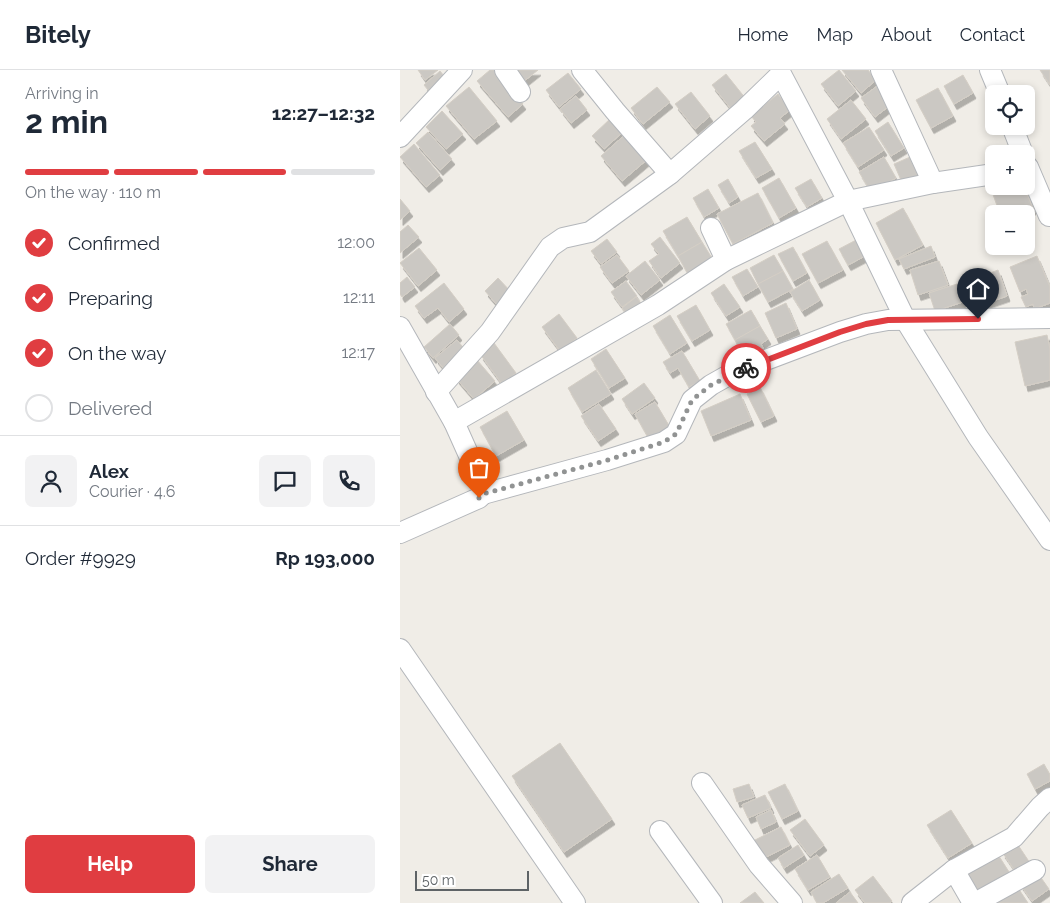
<!DOCTYPE html>
<html lang="en">
<head>
<meta charset="utf-8">
<style>
	body { margin:0; font-family:Raleway,sans-serif; background:#f2f2f3; color:#1f2937; height:100vh; display:flex; flex-direction:column; font-size:19px; white-space:nowrap }
	* { box-sizing:border-box; margin:0 }
	p { font-size:16px; color:#747a83 }
	.icon { flex:none; width:28px; height:28px; fill:none; stroke:currentColor; stroke-width:2; stroke-linecap:round; stroke-linejoin:round }
	.map { position:relative; flex:1; overflow:hidden }
	.details { display:flex; flex-direction:column; background:#fff; width:400px }
	.details>* { flex:none }
	.buttons { position:absolute; left:585px; top:15px; display:grid; gap:10px }
	.buttons a { display:grid; place-items:center; width:50px; height:50px; border-radius:8px; background:#fff; box-shadow:0 2px 8px #0003; font-size:25px }
	.scale { position:absolute; left:15px; bottom:12px; width:114px; box-sizing:border-box; padding-left:5px; border:2px solid #5e6366; border-top:0; font-size:14px; line-height:18px; white-space:nowrap; color:#5e6366; -webkit-text-stroke:4px #fff; paint-order:stroke }
	.pin { position:absolute; display:grid; place-items:center; width:42px; height:42px; color:#fff; margin:-51px -21px; border-radius:50% 50% 50% 0; rotate:-45deg; box-shadow:0 0 5px #0007 }
	.pin .icon { rotate:45deg }
	.courier { position:absolute; display:grid; place-items:center; width:50px; height:50px; margin:-25px; border:4px solid #e03d41; border-radius:50%; background:#fff; color:#222; box-shadow:0 1px 6px #0007 }
	.summary em { font-style:normal; font-weight:700 }
	.summary div { display:flex; flex-direction:column-reverse }
	.summary { display:flex; align-items:center; justify-content:space-between; height:85px; padding:0 25px }
	h1 { font-size:32px; font-weight:700; line-height:38px }
	.bar { display:grid; grid-template-columns:repeat(4,1fr); gap:8px 5px; align-content:center; height:60px; padding:0 25px }
	.bar i { height:6px; border-radius:4px; background:#e0e1e3 }
	.bar .on { background:#e03d41 }
	.bar p { grid-column:span 4 }
	.line { display:flex; align-items:center; gap:12px; padding:0 25px; border-top:1px solid #e0e1e3 }
	.line div { flex:1 }
	.round { display:grid; place-items:center; flex:none; width:52px; height:52px; border-radius:8px; background:#f2f2f3 }
	ol { padding:0 25px; list-style:none }
	li { display:flex; align-items:center; gap:15px; height:55px }
	li p { margin-inline-start:auto }
	li .icon { padding:5px; border-radius:50%; background:#e03d41; color:#fff; stroke-width:4 }
	li:last-child { color:#747a83 }
	li i { width:28px; height:28px; border:2px solid #e0e1e3; border-radius:50% }
	.primary-button { display:flex; gap:10px; margin-top:auto; padding:10px 25px }
	.primary-button a { flex:1; height:58px; border-radius:8px; background:#e03d41; color:#fff; font-size:20px; font-weight:700; line-height:58px; text-align:center }
	.primary-button a+a { background:#f2f2f3; color:#1f2937 }
	header { display:flex; align-items:center; gap:30px; box-sizing:border-box; height:70px; padding:0 25px; background:#fff; border-bottom:1px solid #e0e1e3 }
	header strong { font-size:24px }
	nav { display:flex; gap:28px; margin-inline-start:auto; font-size:18px }
	main { display:flex; flex:1; min-height:0 }
	.map>svg:first-child { display:block }
	.building { fill:#cbc8c3; stroke:#d4cec5; filter:url(#shadow) }
	.lines { fill:none; stroke-linecap:round; stroke-linejoin:round }
	.minor-casing { stroke:#b4b7bb; stroke-width:22 }
	.minor { stroke:#fff; stroke-width:20 }
	.done { stroke:#919393; stroke-width:5; stroke-dasharray:0 9 }
	.route { stroke:#e03d41; stroke-width:6 }
</style>
</head>
<body>
<header>
<strong>Bitely</strong>
<nav><a>Home</a><a>Map</a><a>About</a><a>Contact</a></nav>
</header>
<main>
<section class="details">
<div class="summary"><div><h1>2 min</h1><p>Arriving in</p></div><em>12:27–12:32</em></div>
<div class="bar"><i class="on"></i><i class="on"></i><i class="on"></i><i></i><p>On the way · 110 m</p></div>
<ol>
<li><svg class="icon" aria-label="check" viewBox="0 0 24 24"><path d="M5 12l5 5 9-10"/></svg>Confirmed<p>12:00</p></li>
<li><svg class="icon" aria-label="check" viewBox="0 0 24 24"><path d="M5 12l5 5 9-10"/></svg>Preparing<p>12:11</p></li>
<li><svg class="icon" aria-label="check" viewBox="0 0 24 24"><path d="M5 12l5 5 9-10"/></svg>On the way<p>12:17</p></li>
<li><i></i>Delivered</li>
</ol>
<div class="line" style="height:90px"><a class="round"><svg class="icon" aria-label="person" viewBox="0 0 24 24"><circle cx="12" cy="8" r="4"/><path d="M4 21q1-7 8-7t8 7"/></svg></a><div><b>Alex</b><p>Courier · 4.6</p></div><a class="round"><svg class="icon" aria-label="chat" viewBox="0 0 24 24"><path d="M4 5h16v11H9l-5 4z"/></svg></a><a class="round"><svg class="icon" aria-label="phone" viewBox="0 0 24 24"><path d="M5 4h4l2 5-3 2q2 4 5 5l2-3 5 2v4C11 20 4 13 5 4z"/></svg></a></div>
<div class="line" style="height:65px"><div>Order #9929</div><b>Rp 193,000</b></div>
<div class="primary-button"><a>Help</a><a>Share</a></div>
</section>
<div class="map">
<svg width="650" height="833" viewBox="0 0 650 833">
	<defs>
		<filter id="shadow"><feDropShadow dx="3" dy="5.5" stdDeviation="0" flood-color="#0004"/></filter>
	</defs>
	<rect width="100%" height="100%" fill="#f0ede7"/>
	<g class="building">
		<polygon points="18,0 38,0 25,10"/>
		<polygon points="90,0 95,0 123,34 108,47 77,11"/>
		<polygon points="114,0 138,0 123,12"/>
		<polygon points="439,0 456,21 438,36 421,14"/>
		<polygon points="442,0 468,0 476,10 461,23"/>
		<polygon points="640,0 650,0 650,15"/>
		<polygon points="40,1 48,11 32,25 24,15"/>
		<polygon points="168,3 181,19 159,37 146,20"/>
		<polygon points="326,4 346,29 332,40 312,15"/>
		<polygon points="563,5 573,23 554,34 544,16"/>
		<polygon points="480,14 493,33 475,47 461,28"/>
		<polygon points="69,17 97,51 74,69 46,36"/>
		<polygon points="257,17 270,32 243,54 231,38"/>
		<polygon points="538,18 553,46 531,58 516,30"/>
		<polygon points="291,22 310,46 295,59 275,34"/>
		<polygon points="378,24 390,40 380,48 385,54 364,71 351,56 356,52 351,46"/>
		<polygon points="176,26 187,40 171,53 160,39"/>
		<polygon points="451,30 466,49 441,69 427,49"/>
		<polygon points="42,41 63,64 46,79 26,57"/>
		<polygon points="211,48 224,61 204,79 192,66"/>
		<polygon points="488,52 504,78 491,86 475,61"/>
		<polygon points="469,57 484,80 458,97 443,73"/>
		<polygon points="28,62 52,89 40,100 16,73"/>
		<polygon points="227,63 249,88 222,111 201,86"/>
		<polygon points="355,72 372,99 356,108 339,81"/>
		<polygon points="14,74 40,105 26,117 0,87"/>
		<polygon points="517,84 528,107 504,117 494,94"/>
		<polygon points="484,87 496,108 471,122 459,102"/>
		<polygon points="379,108 396,138 379,148 362,118"/>
		<polygon points="328,109 338,127 329,133 318,115"/>
		<polygon points="411,109 422,128 407,137 395,118"/>
		<polygon points="599,116 624,116 633,139 619,144 600,144 591,119"/>
		<polygon points="308,119 319,138 304,147 293,128"/>
		<polygon points="358,123 373,153 333,174 317,144"/>
		<polygon points="0,129 10,141 0,150"/>
		<polygon points="503,138 523,175 495,190 476,153"/>
		<polygon points="287,147 302,172 278,186 263,161"/>
		<polygon points="8,155 19,167 0,183 0,162"/>
		<polygon points="260,167 280,193 261,208 249,191 259,184 251,174"/>
		<polygon points="207,169 217,182 201,194 191,181"/>
		<polygon points="458,169 467,185 448,195 439,179"/>
		<polygon points="427,171 443,200 418,213 402,184"/>
		<polygon points="302,172 313,190 288,204 278,186"/>
		<polygon points="531,176 535,187 504,199 499,189"/>
		<polygon points="393,177 407,203 393,211 378,184"/>
		<polygon points="19,178 37,200 18,216 0,193"/>
		<polygon points="217,185 229,201 212,213 200,197"/>
		<polygon points="374,185 383,201 358,214 350,198"/>
		<polygon points="637,186 650,217 650,233 634,239 633,234 626,237 621,227 628,224 626,219 620,222 610,197"/>
		<polygon points="245,191 260,210 241,225 226,206"/>
		<polygon points="539,191 548,215 518,225 510,200"/>
		<polygon points="347,199 358,217 343,226 332,207"/>
		<polygon points="598,200 607,226 581,235 572,210"/>
		<polygon points="383,201 393,219 368,232 358,214"/>
		<polygon points="7,207 15,217 2,227 0,224 0,213"/>
		<polygon points="98,208 112,223 98,236 85,221"/>
		<polygon points="409,210 420,230 402,241 390,222"/>
		<polygon points="226,211 237,226 222,237 211,222"/>
		<polygon points="44,213 64,239 49,252 38,238 24,248 15,236"/>
		<polygon points="324,214 340,237 326,246 311,223"/>
		<polygon points="557,214 563,232 535,241 529,223"/>
		<polygon points="236,227 245,238 230,249 222,238"/>
		<polygon points="386,233 397,259 376,268 365,243"/>
		<polygon points="296,235 310,260 292,271 277,246"/>
		<polygon points="351,240 360,256 335,270 326,254"/>
		<polygon points="159,244 177,268 160,281 142,257"/>
		<polygon points="270,245 287,273 270,284 253,256"/>
		<polygon points="50,254 59,265 33,288 24,277"/>
		<polygon points="360,256 368,269 361,274 365,282 356,287 351,279 343,284 335,270"/>
		<polygon points="647,265 650,279 650,310 625,316 615,272"/>
		<polygon points="57,270 67,282 45,300 35,288"/>
		<polygon points="94,273 116,303 102,314 80,284"/>
		<polygon points="206,279 225,308 209,318 191,289"/>
		<polygon points="282,281 300,311 289,317 278,298 270,303 263,292"/>
		<polygon points="77,290 95,311 74,329 56,308"/>
		<polygon points="196,300 211,324 182,342 168,318"/>
		<polygon points="244,313 255,328 232,344 222,329"/>
		<polygon points="360,317 374,346 361,352 347,324"/>
		<polygon points="340,324 351,350 311,366 301,341"/>
		<polygon points="255,332 271,359 250,371 235,344"/>
		<polygon points="199,334 216,359 198,371 181,346"/>
		<polygon points="107,341 124,370 96,386 80,357"/>
		<polygon points="160,673 212,749 164,782 112,706"/>
		<polygon points="644,694 650,705 650,711 635,719 627,704"/>
		<polygon points="349,714 354,727 337,732 333,719"/>
		<polygon points="385,714 398,741 382,749 368,722"/>
		<polygon points="365,725 371,738 348,748 342,735"/>
		<polygon points="371,740 376,752 361,759 356,747"/>
		<polygon points="551,740 572,773 548,788 527,755"/>
		<polygon points="405,749 424,775 410,786 390,760"/>
		<polygon points="381,757 390,775 362,789 353,771"/>
		<polygon points="616,772 632,796 618,805 602,782"/>
		<polygon points="398,775 404,785 384,798 378,788"/>
		<polygon points="597,783 609,802 576,823 563,804"/>
		<polygon points="417,785 430,807 408,820 395,799"/>
		<polygon points="637,802 649,819 632,831 620,814"/>
		<polygon points="439,804 448,818 423,833 417,833 411,822"/>
		<polygon points="473,806 492,831 490,833 465,833 455,820"/>
		<polygon points="616,815 628,833 597,833 594,829"/>
		<polygon points="355,822 364,833 340,833"/>
		<polygon points="450,822 458,833 436,833"/>
	</g>
	<g class="lines">
		<g class="minor-casing">
			<g id="minor">
				<polyline points="105,0 120,22"/>
				<polyline points="182,0 215,41 270,104 344,40 381,4 448,131 506,251 578,367 650,470"/>
				<polyline points="481,0 533,113"/>
				<polyline points="590,0 600,24"/>
				<polyline points="612,56 623,84"/>
				<polyline points="0,67 62,0"/>
				<polyline points="626,98 628,97 649,146 650,145"/>
				<polyline points="311,158 326,190"/>
				<polyline points="0,257 54,352 84,419 83,424 79,428 0,463"/>
				<polyline points="36,322 90,262 150,177 163,168 190,162 270,104"/>
				<polyline points="54,352 258,235 326,190 448,131 533,113 594,104"/>
				<polyline points="83,424 207,390 264,372 276,364 292,330 311,315 334,302 440,262 466,254 488,250 650,248"/>
				<polyline points="0,579 175,833"/>
				<polyline points="302,713 359,795 392,833"/>
				<polyline points="260,761 312,833"/>
				<polyline points="554,800 573,833"/>
				<polyline points="512,833 554,800 614,767 640,737 650,728"/>
				<polyline points="575,833 635,800"/>
			</g>
		</g>
		<use href="#minor" class="minor"/>
	</g>
	<g class="lines">
		<polyline class="done" points="79,428 83,424 208,390 264,372 276,364 292,330 311,315 346,298"/>
		<polyline class="route" points="346,298 440,262 466,254 488,250 578,249"/>
	</g>
</svg>
<div class="buttons">
<a><svg class="icon" aria-label="locate" viewBox="0 0 24 24"><circle cx="12" cy="12" r="6"/><path d="M12 2v4M12 18v4M2 12h4M18 12h4"/></svg></a>
<a>+</a>
<a>−</a>
</div>
<div class="scale">50 m</div>
<div class="pin" style="left:79px;top:428px;background:#ea580c"><svg class="icon" aria-label="bag" viewBox="0 0 24 24"><path d="M5 8h14l-1 12H6zM9 8a3 3 0 0 1 6 0"/></svg></div>
<div class="pin" style="left:578px;top:249px;background:#1f2937"><svg class="icon" aria-label="home" viewBox="0 0 24 24"><path d="M3 11l9-7 9 7M6 9v11h12V9"/></svg></div>
<div class="courier" style="left:346px;top:298px"><svg class="icon" aria-label="bike" viewBox="0 0 24 24"><circle cx="6" cy="16" r="4"/><circle cx="18" cy="16" r="4"/><path d="M6 16l4-8h5l3 8M10 8l3 8H6M13 5h3"/></svg></div>
</div>
</main>
</body>
</html>
